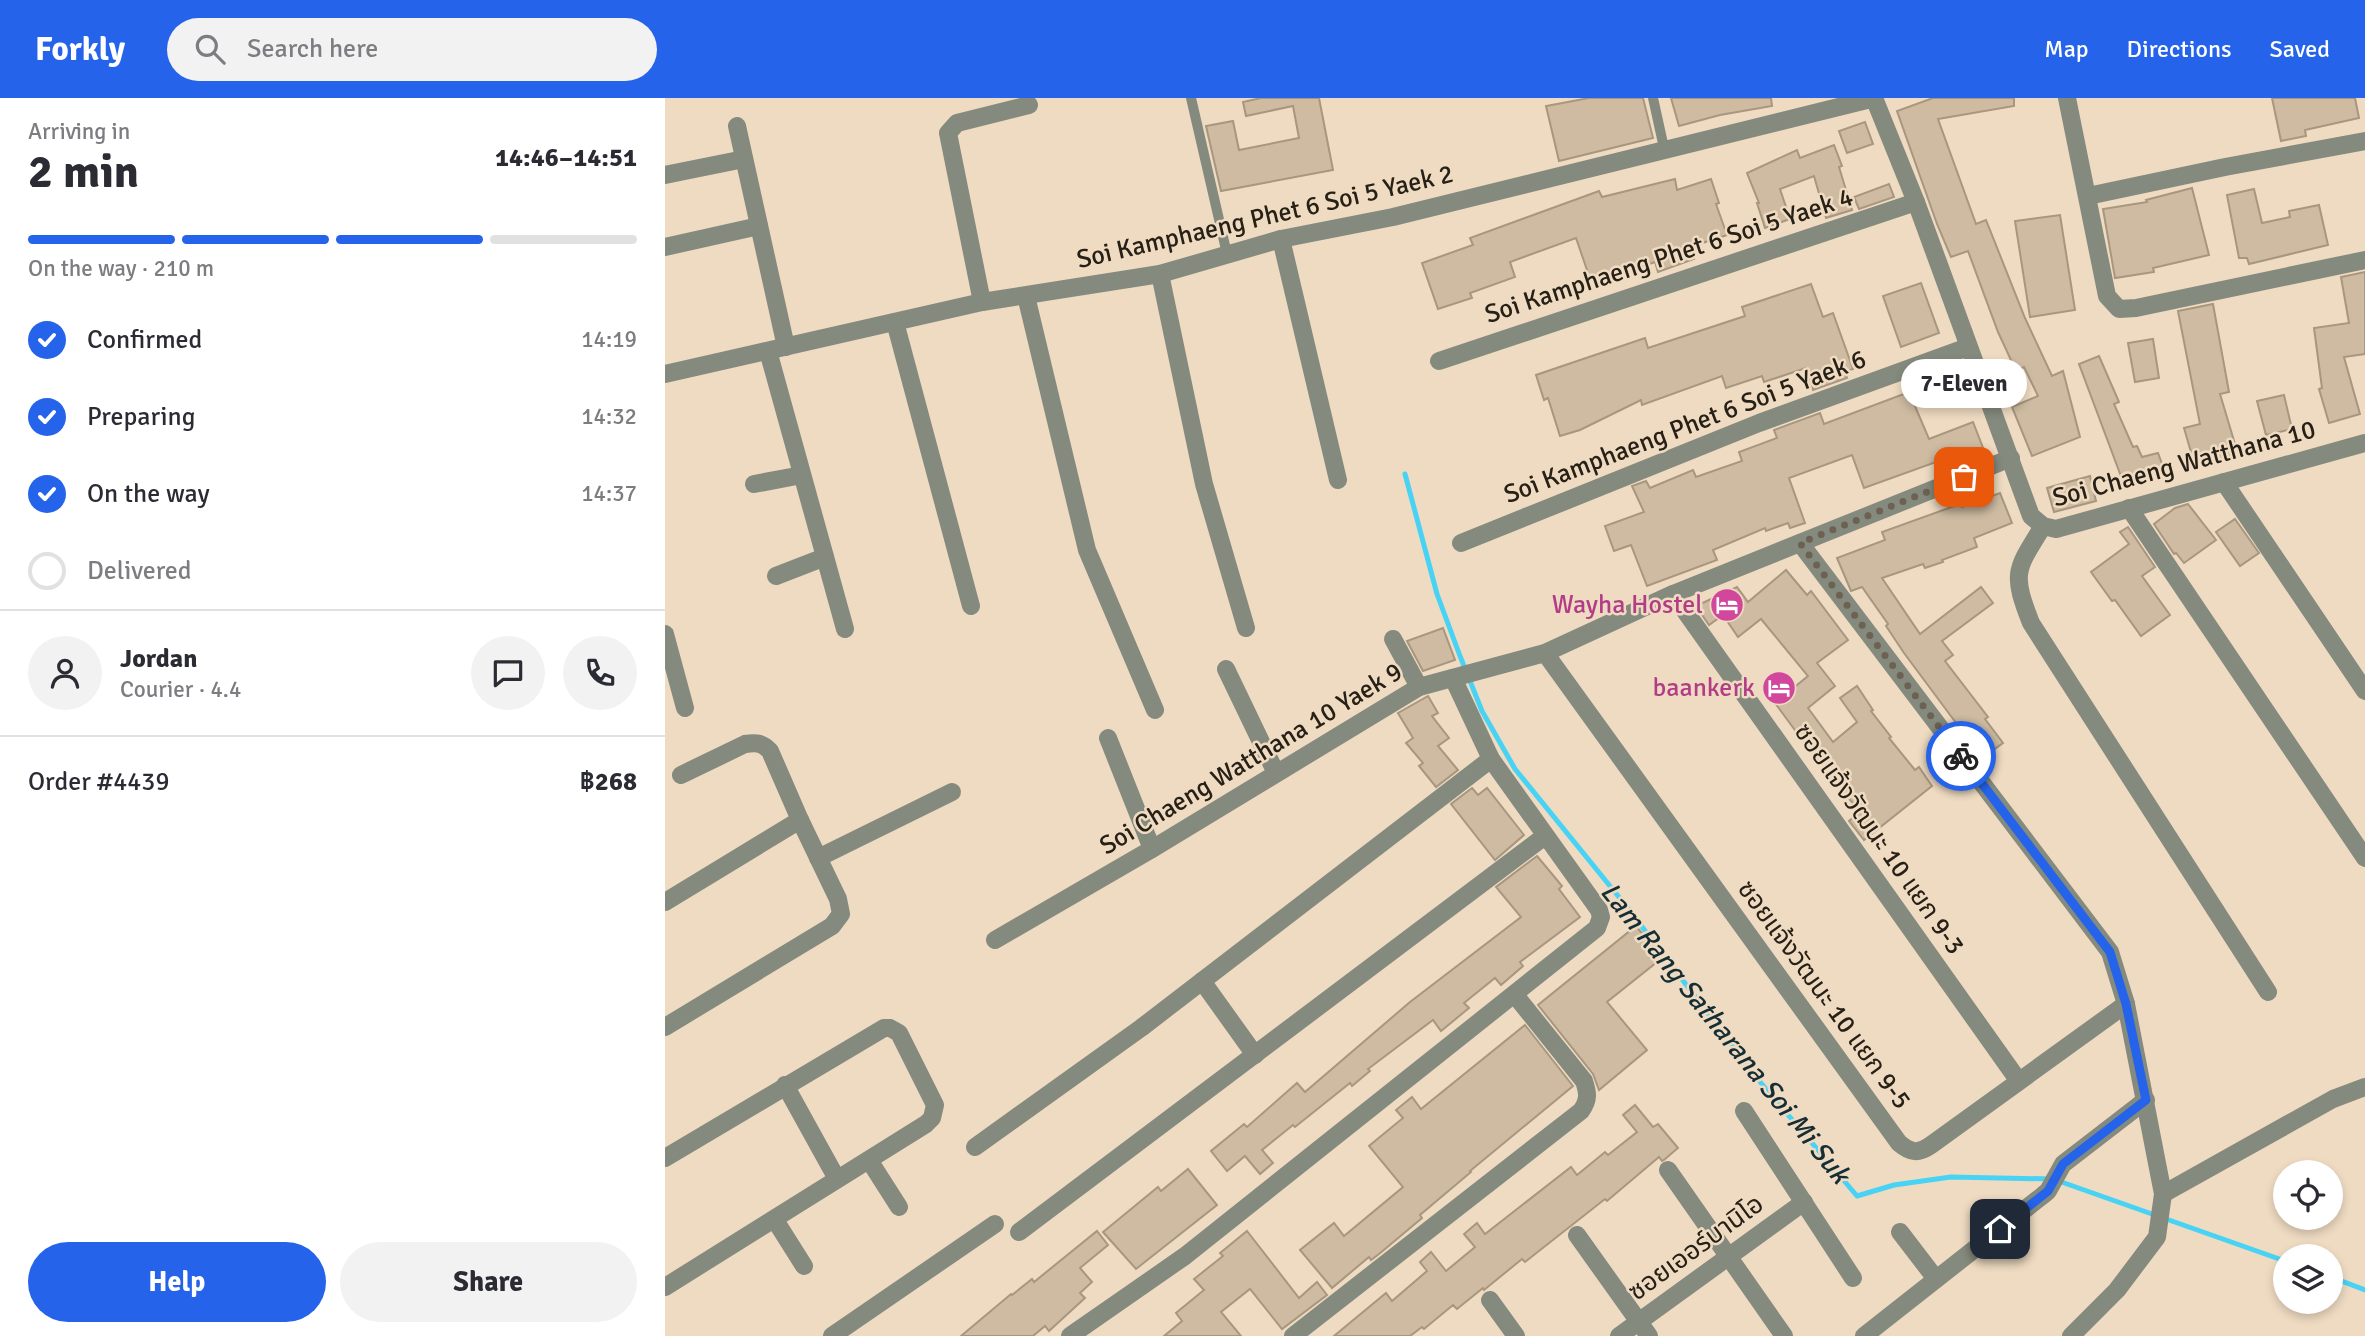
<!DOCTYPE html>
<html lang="en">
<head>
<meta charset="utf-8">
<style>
	body { margin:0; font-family:Signika,"Noto Sans Thai",sans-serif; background:#f2f2f3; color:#2b2b33; height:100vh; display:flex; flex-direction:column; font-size:26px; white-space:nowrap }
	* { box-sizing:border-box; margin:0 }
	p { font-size:23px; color:#7c7c81 }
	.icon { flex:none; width:38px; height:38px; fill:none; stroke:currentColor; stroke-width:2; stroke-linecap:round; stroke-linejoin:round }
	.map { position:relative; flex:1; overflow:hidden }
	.side { display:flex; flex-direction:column; background:#fff; width:665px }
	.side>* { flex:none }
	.fabs { position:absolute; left:1608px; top:1062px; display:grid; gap:14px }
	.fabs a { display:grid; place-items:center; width:70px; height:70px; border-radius:50%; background:#fff; box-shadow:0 4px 10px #0003; font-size:35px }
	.pin { position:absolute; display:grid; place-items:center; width:60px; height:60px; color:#fff; margin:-30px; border-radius:14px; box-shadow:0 4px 10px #0006 }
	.courier { position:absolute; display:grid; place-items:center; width:70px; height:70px; margin:-35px; border:5px solid #2563eb; border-radius:50%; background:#fff; color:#222; box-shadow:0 2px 9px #0007 }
	.bubble { position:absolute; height:49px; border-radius:24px; background:#fff; box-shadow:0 4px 10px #0003; font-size:23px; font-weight:700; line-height:49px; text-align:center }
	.head em { font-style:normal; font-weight:700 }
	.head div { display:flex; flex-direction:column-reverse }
	.head { display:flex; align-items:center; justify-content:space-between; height:119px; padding:0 28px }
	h1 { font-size:46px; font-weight:700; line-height:52px }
	.bar { display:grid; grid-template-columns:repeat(4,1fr); gap:10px 7px; align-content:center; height:84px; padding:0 28px }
	.bar i { height:9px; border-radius:5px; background:#e1e1e2 }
	.bar .current { background:#2563eb }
	.bar p { grid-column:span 4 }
	.line { display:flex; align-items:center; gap:18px; padding:0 28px; border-top:2px solid #e1e1e2 }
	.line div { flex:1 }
	.round { display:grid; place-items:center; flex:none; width:74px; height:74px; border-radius:37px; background:#f2f2f3 }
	ol { padding:0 28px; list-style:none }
	li { display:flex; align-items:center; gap:21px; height:77px }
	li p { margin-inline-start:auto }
	li .icon { padding:7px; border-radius:50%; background:#2563eb; color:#fff; stroke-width:4 }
	li:last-child { color:#7c7c81 }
	li i { width:38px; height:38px; border:4px solid #e1e1e2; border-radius:50% }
	.button { display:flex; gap:14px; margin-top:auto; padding:14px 28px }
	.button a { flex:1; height:80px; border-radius:42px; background:#2563eb; color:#fff; font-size:28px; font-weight:700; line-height:80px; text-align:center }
	.button a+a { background:#f2f2f3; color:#2b2b33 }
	header { display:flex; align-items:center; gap:42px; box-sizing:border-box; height:98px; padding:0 35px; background:#2563eb; color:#fff }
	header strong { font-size:33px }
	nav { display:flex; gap:38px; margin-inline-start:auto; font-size:24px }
	.search { width:490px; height:63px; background:#f2f2f3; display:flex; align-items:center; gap:18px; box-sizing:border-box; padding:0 24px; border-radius:38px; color:#7c7c81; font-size:26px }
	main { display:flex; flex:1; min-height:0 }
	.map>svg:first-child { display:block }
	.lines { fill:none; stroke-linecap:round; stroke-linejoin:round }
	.stream { stroke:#48d3f5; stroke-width:5 }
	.building { fill:#cebba2; stroke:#a8967e; stroke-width:2 }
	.service { stroke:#858a7e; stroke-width:10 }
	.minor { stroke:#858a7e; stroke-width:18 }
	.done { stroke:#6d6152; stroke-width:7; stroke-dasharray:0 12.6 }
	.route { stroke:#2563eb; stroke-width:9 }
	.labels { text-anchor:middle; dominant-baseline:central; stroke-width:5; stroke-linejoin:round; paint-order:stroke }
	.street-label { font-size:26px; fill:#272016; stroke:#efdbc2 }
	.hotel-label { font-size:26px; fill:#b23c85; stroke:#efdbc2; text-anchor:end }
	.water-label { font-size:28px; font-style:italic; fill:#162d33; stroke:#efdbc2 }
</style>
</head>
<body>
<header>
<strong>Forkly</strong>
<div class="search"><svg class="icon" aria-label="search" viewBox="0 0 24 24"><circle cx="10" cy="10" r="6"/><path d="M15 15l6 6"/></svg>Search here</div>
<nav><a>Map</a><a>Directions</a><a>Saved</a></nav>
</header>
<main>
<section class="side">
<div class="head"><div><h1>2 min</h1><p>Arriving in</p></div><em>14:46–14:51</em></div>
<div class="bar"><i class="current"></i><i class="current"></i><i class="current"></i><i></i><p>On the way · 210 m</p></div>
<ol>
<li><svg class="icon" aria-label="check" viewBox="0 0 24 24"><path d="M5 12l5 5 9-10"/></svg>Confirmed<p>14:19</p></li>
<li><svg class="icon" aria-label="check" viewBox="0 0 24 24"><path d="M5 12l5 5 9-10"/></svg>Preparing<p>14:32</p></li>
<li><svg class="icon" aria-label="check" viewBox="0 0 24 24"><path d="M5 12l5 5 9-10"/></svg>On the way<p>14:37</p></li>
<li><i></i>Delivered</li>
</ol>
<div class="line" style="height:126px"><a class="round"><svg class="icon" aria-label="person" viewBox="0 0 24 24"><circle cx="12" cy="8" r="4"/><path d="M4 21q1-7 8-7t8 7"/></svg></a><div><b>Jordan</b><p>Courier · 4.4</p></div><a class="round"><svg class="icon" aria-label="chat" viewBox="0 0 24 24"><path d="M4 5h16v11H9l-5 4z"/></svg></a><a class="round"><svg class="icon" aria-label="phone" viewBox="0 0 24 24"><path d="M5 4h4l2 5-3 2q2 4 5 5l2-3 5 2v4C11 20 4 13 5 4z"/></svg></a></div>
<div class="line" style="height:91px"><div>Order #4439</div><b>฿268</b></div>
<div class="button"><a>Help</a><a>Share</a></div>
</section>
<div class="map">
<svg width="1700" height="1238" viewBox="0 0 1700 1238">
	<rect width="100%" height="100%" fill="#efdbc2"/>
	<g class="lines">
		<g class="stream">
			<polyline points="740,376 772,496 795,558 817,613 850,671 962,809 1096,985 1192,1098 1229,1087 1286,1079 1388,1081 1620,1163"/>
			<polyline points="1666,1179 1700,1192"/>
		</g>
	</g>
	<g class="building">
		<polygon points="596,0 654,0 668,72 556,93 541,28 568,23 574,52 634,40 628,8 581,18 578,4"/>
		<polygon points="924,0 978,0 988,40 894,63 881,8"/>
		<polygon points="1006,0 1106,0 1107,8 1055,17 1014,28"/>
		<polygon points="1268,0 1349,0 1349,8 1273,21 1311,126 1321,122 1360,220 1387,278 1398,273 1415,339 1367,358 1347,309 1373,298 1359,269 1351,273 1333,234 1303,153 1286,159 1272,126 1232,13"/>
		<polygon points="1607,0 1690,0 1694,20 1640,32 1641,38 1616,43"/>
		<polygon points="1200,24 1208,46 1182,55 1174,33"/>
		<polygon points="1169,47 1177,68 1174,69 1187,112 1161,120 1149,78 1115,91 1125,121 1100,130 1092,105 1094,105 1082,75 1132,52 1135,60"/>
		<polygon points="1010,81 1012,92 1046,81 1054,105 1051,106 1062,137 1025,149 1029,161 993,174 990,164 945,180 946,184 926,191 919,173 922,172 911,140 845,164 850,179 805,195 807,200 773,211 757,165 808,147 805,140 934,93 937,99"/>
		<polygon points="1224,86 1229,99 1194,111 1189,99"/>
		<polygon points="1527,90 1544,157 1488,170 1489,174 1450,180 1438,111 1482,104 1481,102"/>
		<polygon points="1589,91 1597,125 1625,119 1624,113 1654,107 1663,147 1584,166 1582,160 1574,160 1562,97"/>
		<polygon points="1395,117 1410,212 1365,219 1350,123"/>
		<polygon points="1700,174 1700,256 1679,259 1695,316 1664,325 1654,291 1657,290 1649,230 1684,225 1676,179"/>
		<polygon points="1256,185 1274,235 1236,249 1218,198"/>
		<polygon points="1146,186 1158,219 1168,215 1188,271 1180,274 1182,280 1148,292 1141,270 1099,284 1097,278 1061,290 1057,278 977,307 976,302 915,332 895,338 883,300 879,302 871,277 980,240 983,250 1080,218 1077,209"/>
		<polygon points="1548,206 1564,294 1555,296 1573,356 1530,368 1519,330 1535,326 1513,213"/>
		<polygon points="1488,241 1494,280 1470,284 1463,245"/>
		<polygon points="1434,258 1454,304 1449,306 1468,349 1472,348 1477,359 1493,355 1500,374 1460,389 1414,266"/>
		<polygon points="1244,294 1264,341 1308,324 1320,355 1285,368 1282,360 1199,390 1187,357 1124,380 1140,425 1125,430 1123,425 1101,433 1100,430 1048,452 1052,462 982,488 966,447 949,453 940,428 979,414 967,388 981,383 985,390 1028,372 1031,379 1077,363 1074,354 1112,340 1109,332 1155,315 1159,326"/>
		<polygon points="1619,297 1627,331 1601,337 1592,303"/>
		<polygon points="1425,378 1431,403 1389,414 1382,390"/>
		<polygon points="1335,395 1347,425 1309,440 1312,449 1277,462 1278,464 1260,470 1258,466 1217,480 1255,536 1316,489 1328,505 1277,543 1288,557 1280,563 1323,619 1320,621 1338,645 1320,658 1303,634 1300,637 1239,555 1221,528 1223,526 1197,489 1186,493 1172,460 1220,442 1217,434 1295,406 1297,409"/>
		<polygon points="1523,406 1551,442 1519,465 1511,455 1509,456 1489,426 1510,410"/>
		<polygon points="1570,421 1594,455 1575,468 1551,434"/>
		<polygon points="1463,429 1490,469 1477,478 1505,517 1476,538 1450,502 1447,503 1426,474 1464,446 1455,434"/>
		<polygon points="1121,472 1142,497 1146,493 1183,542 1152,565 1170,588 1143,610 1168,644 1192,624 1175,600 1192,588 1208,612 1206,613 1226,639 1224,640 1250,672 1254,669 1267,688 1199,742 1184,723 1195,714 1149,658 1110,605 1143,578 1096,521 1073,539 1058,517 1044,527 1031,508 1072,489 1083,504"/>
		<polygon points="778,530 790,562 758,573 742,543"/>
		<polygon points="763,598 773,615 767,618 784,640 773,648 793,672 771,689 754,668 758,665 741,645 748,640 733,615"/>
		<polygon points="807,690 813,697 822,690 859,737 830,762 786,706"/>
		<polygon points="872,758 897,788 894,791 915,819 855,864 858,868 836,887 830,880 799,905 804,910 776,933 768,922 703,971 705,973 687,988 685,985 630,1029 628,1027 597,1052 608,1065 595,1076 580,1058 562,1073 546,1053 579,1026 582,1029 632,985 640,994 745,904 856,819 831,789"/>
		<polygon points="971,828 997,860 942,904 982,952 934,992 928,976 873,907"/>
		<polygon points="860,927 908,988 805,1073 806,1074 755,1117 757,1120 714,1156 706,1162 704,1159 667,1190 635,1152 669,1125 679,1138 738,1089 704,1048 738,1020 731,1012 747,999 756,1011"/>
		<polygon points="970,1007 988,1029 993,1026 1013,1050 999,1062 997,1063 994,1059 942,1103 940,1101 860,1164 857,1161 819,1192 818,1190 792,1211 788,1207 759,1231 757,1229 745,1238 669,1238 721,1195 727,1203 762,1173 755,1164 766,1154 781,1173 810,1149 799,1136 812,1125 820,1136 906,1069 912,1077 940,1054 943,1057 972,1034 958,1017"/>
		<polygon points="523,1071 552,1107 471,1171 438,1134 493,1089 496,1093"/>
		<polygon points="432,1133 443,1147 415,1170 427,1184 415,1195 420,1200 384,1233 380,1228 368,1238 296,1238 346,1196 347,1197 367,1181 369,1184"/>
		<polygon points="582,1133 634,1200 652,1184 662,1197 617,1231 585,1191 556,1214 576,1238 499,1238 517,1223 511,1215 539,1192 529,1181 558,1158 555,1155"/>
	</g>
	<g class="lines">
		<g class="service">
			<polyline points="526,0 562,156"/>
			<polyline points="988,0 999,50"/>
		</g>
		<g class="minor">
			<polyline points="1209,0 1251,104 1366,418 1378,428 1391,431 1700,345"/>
			<polyline points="1402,0 1442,198 1454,211 1471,210 1700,162"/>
			<polyline points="72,28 121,249"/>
			<polyline points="0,77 79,61"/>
			<polyline points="1423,98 1560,69 1700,43"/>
			<polyline points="616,141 673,382"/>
			<polyline points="0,149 94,128"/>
			<polyline points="495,176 539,386 581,530"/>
			<polyline points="361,198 422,452 490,612"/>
			<polyline points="317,204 283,35 292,25 364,7"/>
			<polyline points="230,224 306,508"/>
			<polyline points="103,253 180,531"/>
			<polyline points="774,263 1251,104"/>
			<polyline points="0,276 317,204 495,176 616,141 728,119 1210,0"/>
			<polyline points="1559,384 1700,593"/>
			<polyline points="89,386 137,377"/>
			<polyline points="1464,410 1700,760"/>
			<path d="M1378 428C1351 472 1346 474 1366 525L1603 894"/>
			<polyline points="796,445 1094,325 1303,249"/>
			<polyline points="1135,445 1445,854 1461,906 1498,1096 1492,1139 1452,1192 1406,1238"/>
			<polyline points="111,478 160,459"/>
			<polyline points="1008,496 1353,982"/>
			<polyline points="0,536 20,610"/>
			<polyline points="728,541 754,589"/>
			<path d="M880 555 1234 1045C1246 1055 1253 1056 1266 1047L1461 906"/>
			<polyline points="561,571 611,675"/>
			<polyline points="443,640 487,751"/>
			<polyline points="153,760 287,694"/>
			<polyline points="0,804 135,722"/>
			<polyline points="330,842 487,751 754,589 880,555 1008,496 1346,360"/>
			<polyline points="537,883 590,957"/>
			<path d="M0 929 167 828 176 816 173 801 135 722 105 653C97 645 92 644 80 646L16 677"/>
			<polyline points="120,987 172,1081"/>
			<polyline points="1079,1013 1188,1180"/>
			<polyline points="310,1049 476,930 826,661"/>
			<polyline points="0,1060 219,930 225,930 234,935 270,1007 267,1020 261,1026 0,1189"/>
			<polyline points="204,1062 234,1109"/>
			<polyline points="1003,1072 1119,1238"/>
			<polyline points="1498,1096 1668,1001 1700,989"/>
			<polyline points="110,1122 139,1168"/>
			<polyline points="354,1134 880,738"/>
			<polyline points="1235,1134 1271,1181"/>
			<polyline points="912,1137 984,1238"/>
			<polyline points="825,1202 851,1238"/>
			<polyline points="167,1238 330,1126"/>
			<polyline points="405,1238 520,1158 932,830 936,819 934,812 826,661 788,580"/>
			<path d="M628 1238 916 1013C924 1002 923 995 919 983L850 897"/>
			<polyline points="954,1238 1139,1104"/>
			<polyline points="1199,1238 1377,1098 1383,1093 1398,1066 1481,1002"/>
		</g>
	</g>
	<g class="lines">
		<polyline class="done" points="1296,658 1135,445 1299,379"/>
		<polyline class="route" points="1296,658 1445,854 1461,906 1481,1002 1398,1066 1383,1093 1335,1131"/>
	</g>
	<defs>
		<g id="hotel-disc" transform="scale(1.75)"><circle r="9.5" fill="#d1479c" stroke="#efdbc2"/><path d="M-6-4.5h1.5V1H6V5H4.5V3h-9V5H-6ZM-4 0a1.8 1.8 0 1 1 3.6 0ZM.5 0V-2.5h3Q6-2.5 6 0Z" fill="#fff"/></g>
	</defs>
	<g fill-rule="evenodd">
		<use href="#hotel-disc" x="1062" y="507"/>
		<use href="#hotel-disc" x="1114" y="590"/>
	</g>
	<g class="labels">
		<g class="street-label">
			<text transform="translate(600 119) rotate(-13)">Soi Kamphaeng Phet 6 Soi 5 Yaek 2</text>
			<text transform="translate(1004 158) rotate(-18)">Soi Kamphaeng Phet 6 Soi 5 Yaek 4</text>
			<text transform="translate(1020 329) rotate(-21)">Soi Kamphaeng Phet 6 Soi 5 Yaek 6</text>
			<text transform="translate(1519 366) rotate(-15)">Soi Chaeng Watthana 10</text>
			<text transform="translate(586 661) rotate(-31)">Soi Chaeng Watthana 10 Yaek 9</text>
			<text transform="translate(1214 741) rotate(55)">ซอยแจ้งวัฒนะ 10 แยก 9-3</text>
			<text transform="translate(1159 897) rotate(54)">ซอยแจ้งวัฒนะ 10 แยก 9-5</text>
			<text transform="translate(1031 1150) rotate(-36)">ซอยเออร์บานิโอ</text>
		</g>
		<g class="hotel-label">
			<text x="1038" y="507">Wayha Hostel</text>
			<text x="1090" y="590">baankerk</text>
		</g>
		<g class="water-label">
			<text transform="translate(1060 935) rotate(51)">Lam Rang Satharana Soi Mi Suk</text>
		</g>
	</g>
</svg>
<div class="fabs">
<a><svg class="icon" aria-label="locate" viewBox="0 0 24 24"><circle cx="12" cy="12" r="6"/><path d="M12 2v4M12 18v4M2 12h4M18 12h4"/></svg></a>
<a><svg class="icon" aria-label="layers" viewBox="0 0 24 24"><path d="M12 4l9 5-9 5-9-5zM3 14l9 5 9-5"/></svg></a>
</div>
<div class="pin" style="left:1299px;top:379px;background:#ea580c"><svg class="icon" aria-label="bag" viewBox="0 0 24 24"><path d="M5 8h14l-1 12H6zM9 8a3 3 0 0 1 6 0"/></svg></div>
<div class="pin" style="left:1335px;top:1131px;background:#1f2937"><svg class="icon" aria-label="home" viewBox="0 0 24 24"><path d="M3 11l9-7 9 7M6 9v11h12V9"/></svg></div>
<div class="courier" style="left:1296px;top:658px"><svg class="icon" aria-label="bike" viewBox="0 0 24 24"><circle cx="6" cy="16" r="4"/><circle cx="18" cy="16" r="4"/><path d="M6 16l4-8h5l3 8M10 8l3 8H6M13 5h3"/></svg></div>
<div class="bubble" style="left:1236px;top:261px;width:126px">7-Eleven</div>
</div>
</main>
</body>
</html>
